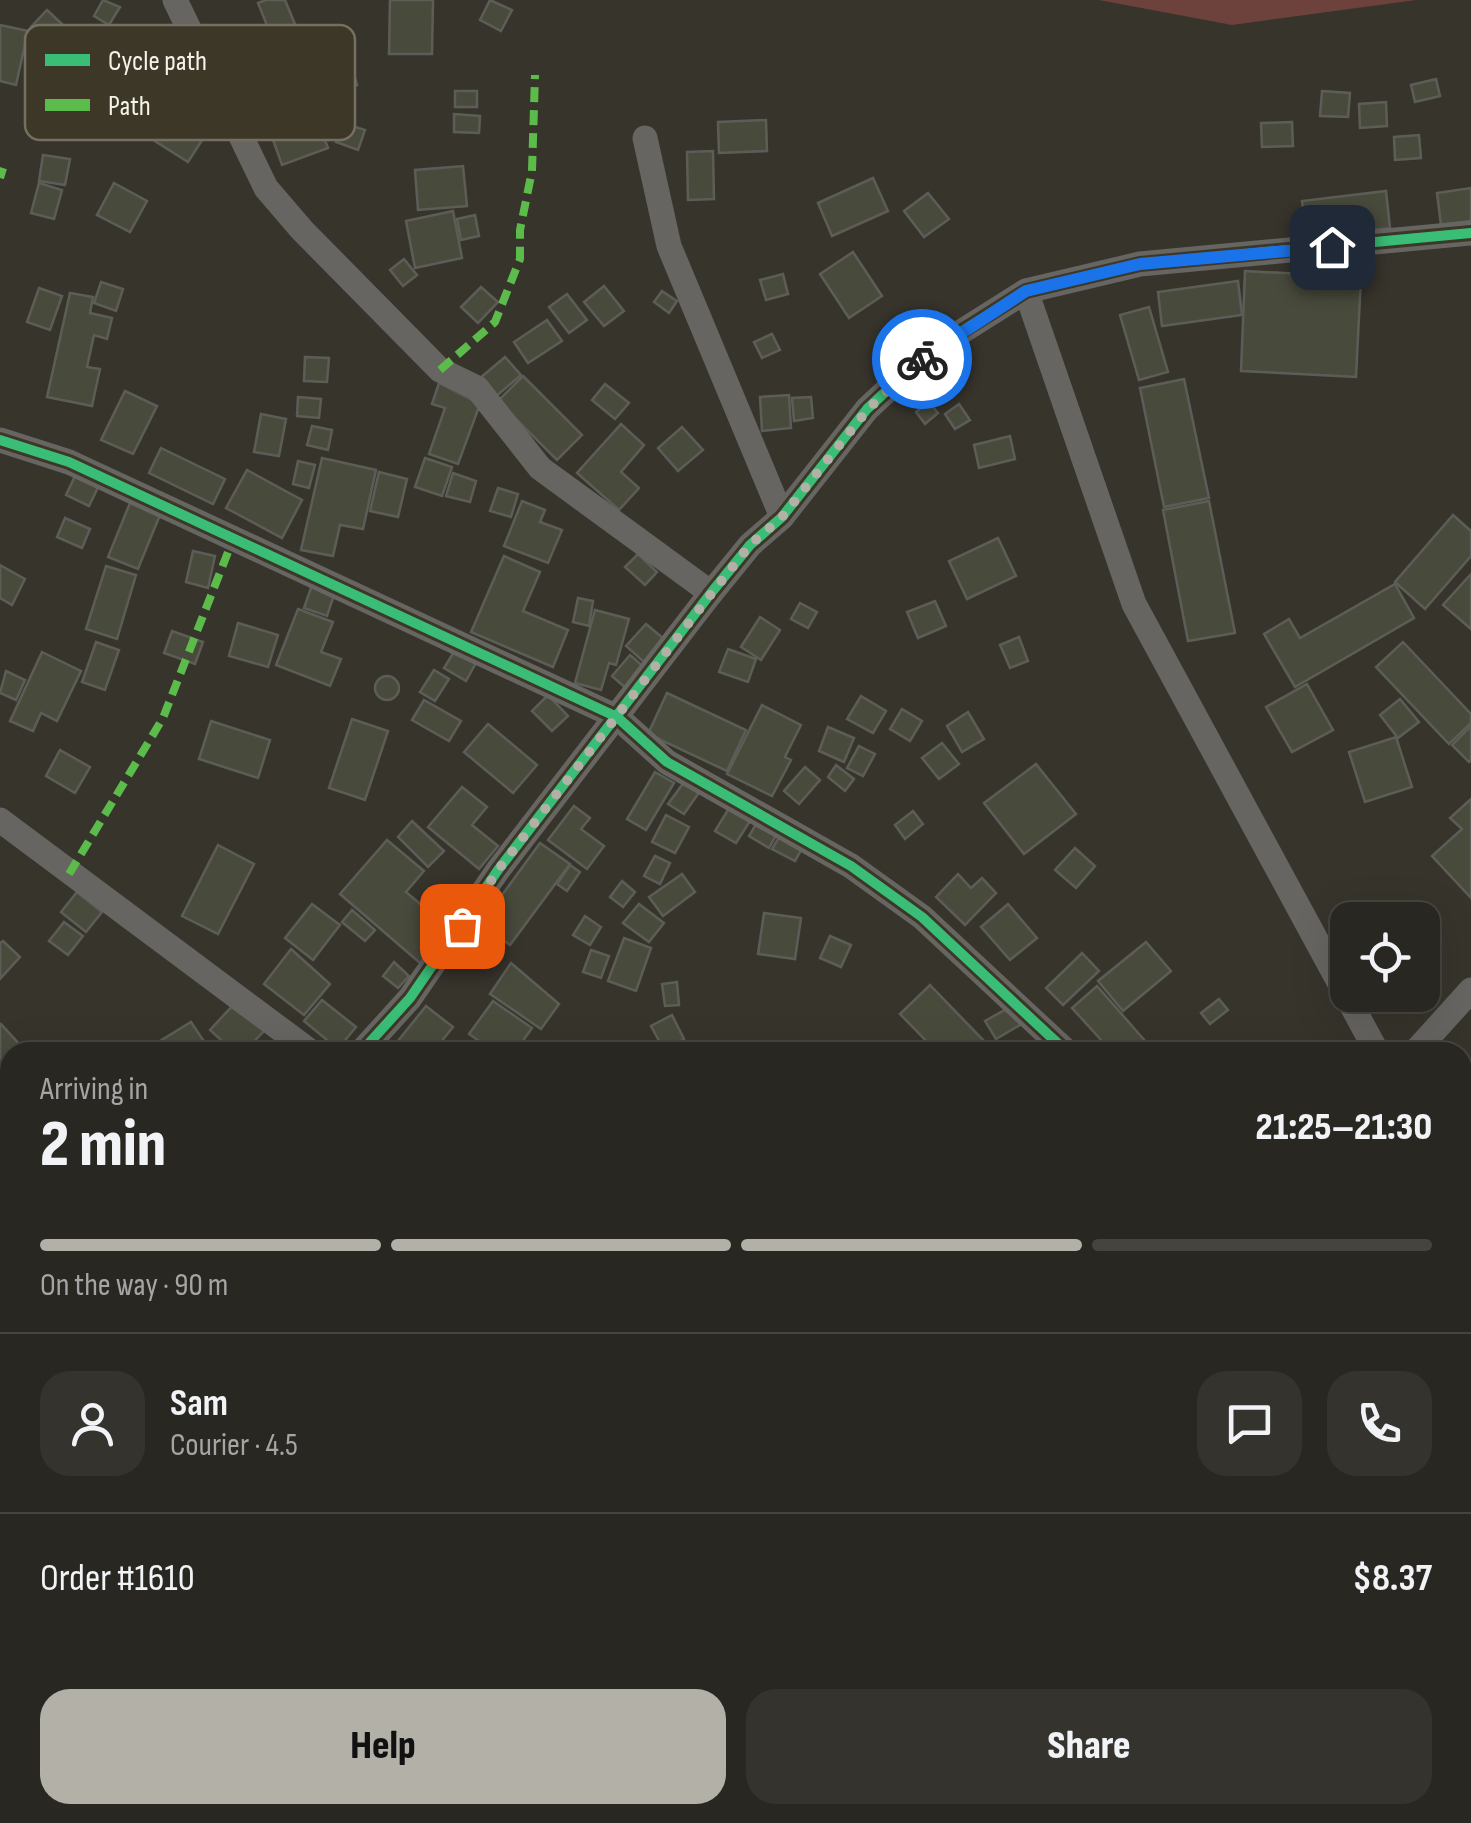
<!DOCTYPE html>
<html lang="en">
<head>
<meta charset="utf-8">
<style>
	body { margin:0; font-family:"Sofia Sans Condensed",sans-serif; background:#35332e; color:#f1f3f6; height:100vh; display:flex; flex-direction:column; font-size:38px; white-space:nowrap }
	* { box-sizing:border-box; margin:0 }
	p { font-size:32px; color:#a5a5a5 }
	.icon { flex:none; width:55px; height:55px; fill:none; stroke:currentColor; stroke-width:2; stroke-linecap:round; stroke-linejoin:round }
	.map { position:relative; flex:1; overflow:hidden }
	.panel { position:absolute; left:0px; top:1042px; width:1472px; height:782px; display:flex; flex-direction:column; background:#292721; border-radius:30px 30px 0 0; box-shadow:0 10px 40px #0002,0 0 0 2px #45443f }
	.panel>* { flex:none }
	.fabs { position:absolute; left:1330px; top:902px; display:grid; gap:20px }
	.fabs a { display:grid; place-items:center; width:110px; height:110px; border-radius:20px; background:#292721; box-shadow:0 10px 40px #0002,0 0 0 2px #45443f; font-size:50px }
	.pin { position:absolute; display:grid; place-items:center; width:85px; height:85px; color:#fff; margin:-42px; border-radius:20px; box-shadow:0 5px 15px #0006 }
	.courier { position:absolute; display:grid; place-items:center; width:100px; height:100px; margin:-50px; border:8px solid #1a73e8; border-radius:50%; background:#fff; color:#222; box-shadow:0 2px 12px #0007 }
	.head em { font-style:normal; font-weight:800 }
	.head div { display:flex; flex-direction:column-reverse }
	.head { display:flex; align-items:center; justify-content:space-between; height:170px; padding:0 40px }
	h1 { font-size:65px; font-weight:800; line-height:75px }
	.bar { display:grid; grid-template-columns:repeat(4,1fr); gap:15px 10px; align-content:center; height:120px; padding:0 40px }
	.bar i { height:12px; border-radius:8px; background:#45443f }
	.bar .active { background:#b2b0a7 }
	.bar p { grid-column:span 4 }
	.line { display:flex; align-items:center; gap:25px; padding:0 40px; border-top:2px solid #45443f }
	.line div { flex:1 }
	.round { display:grid; place-items:center; flex:none; width:105px; height:105px; border-radius:30px; background:#35332e }
	.cta { display:flex; gap:20px; margin-top:auto; padding:20px 40px }
	.cta a { flex:1; height:115px; border-radius:30px; background:#b2b0a7; color:#111; font-size:40px; font-weight:800; line-height:115px; text-align:center }
	.cta a+a { background:#35332e; color:#f1f3f6 }
	.map>svg:first-child { display:block }
	.green { fill:#6d413c }
	.building { fill:#484b3c; stroke:#5d5d57; stroke-width:2.5 }
	.lines { fill:none; stroke-linecap:round; stroke-linejoin:round }
	.street { stroke:#676562; stroke-width:25 }
	.quiet { stroke:#5cbc4b; stroke-width:8; stroke-dasharray:15 8; stroke-linecap:butt }
	.cycleway-casing { stroke:#3c3727; stroke-width:16 }
	.cycleway { stroke:#3abd76; stroke-width:10 }
	.done { stroke:#b2b0a7; stroke-width:10; stroke-dasharray:0 18 }
	.route { stroke:#1a73e8; stroke-width:12 }
	.key { fill:#3c3727; stroke:#746f61; stroke-width:2.5 }
	.key-label { font-size:28px; fill:#f5f2e9 }
</style>
</head>
<body>
<div class="map">
<svg width="1471" height="1823" viewBox="0 0 1471 1823">
	<rect width="100%" height="100%" fill="#37342c"/>
	<polygon class="green" points="1099,0 1416,0 1232,25"/>
	<g class="building">
		<polygon points="103,0 120,7 109,25 94,16"/>
		<polygon points="266,0 285,0 297,29 272,38 258,3"/>
		<polygon points="390,0 433,0 432,54 389,54"/>
		<polygon points="490,0 512,10 501,31 480,20"/>
		<polygon points="47,10 62,24 46,41 31,27"/>
		<polygon points="0,25 28,31 16,85 0,81"/>
		<polygon points="348,52 357,85 312,96 304,64"/>
		<polygon points="1436,79 1440,96 1415,102 1411,85"/>
		<rect x="455" y="91" width="22" height="16"/>
		<polygon points="1322,91 1350,93 1348,117 1320,116"/>
		<polygon points="157,95 210,128 188,162 136,129"/>
		<polygon points="1386,102 1387,126 1360,128 1359,104"/>
		<polygon points="454,114 480,116 479,133 454,132"/>
		<polygon points="317,120 328,148 282,165 272,137"/>
		<polygon points="766,120 767,151 719,153 718,122"/>
		<polygon points="1292,122 1293,146 1262,147 1261,123"/>
		<polygon points="343,123 365,130 358,150 336,142"/>
		<polygon points="1419,135 1421,158 1395,160 1394,137"/>
		<polygon points="713,151 714,199 688,200 687,152"/>
		<polygon points="43,155 70,159 65,185 39,181"/>
		<polygon points="463,166 467,206 418,210 415,170"/>
		<polygon points="873,178 888,211 832,236 818,203"/>
		<polygon points="39,183 62,190 54,219 31,213"/>
		<polygon points="114,183 147,201 130,232 97,215"/>
		<polygon points="1471,188 1471,221 1441,225 1437,193"/>
		<polygon points="1386,191 1390,228 1307,238 1302,201"/>
		<polygon points="928,193 949,219 924,237 904,211"/>
		<polygon points="453,211 462,258 415,268 406,221"/>
		<polygon points="475,215 479,236 461,240 457,219"/>
		<polygon points="853,252 882,296 849,318 820,274"/>
		<polygon points="404,259 417,275 403,286 390,270"/>
		<polygon points="1245,271 1361,277 1356,377 1241,371"/>
		<polygon points="783,274 788,294 766,300 760,280"/>
		<polygon points="1238,281 1242,315 1162,326 1158,292"/>
		<polygon points="101,282 123,289 116,311 94,303"/>
		<polygon points="604,286 624,311 604,326 584,302"/>
		<polygon points="481,287 498,302 478,323 461,307"/>
		<polygon points="39,288 62,296 50,330 27,322"/>
		<polygon points="662,291 677,301 669,313 654,302"/>
		<polygon points="70,293 93,297 90,313 112,318 107,339 94,335 87,367 100,369 92,406 47,397"/>
		<polygon points="567,294 587,320 569,333 549,307"/>
		<polygon points="1149,307 1168,372 1139,380 1120,315"/>
		<polygon points="547,320 562,341 528,363 514,342"/>
		<polygon points="772,334 780,350 762,358 754,342"/>
		<polygon points="305,357 329,358 327,382 304,381"/>
		<polygon points="505,357 521,375 495,397 479,379"/>
		<polygon points="523,376 582,435 557,460 498,401"/>
		<polygon points="1184,379 1209,498 1164,507 1140,388"/>
		<polygon points="439,383 480,404 458,464 429,454 445,408 432,404"/>
		<polygon points="605,384 629,403 615,419 592,400"/>
		<polygon points="125,391 157,406 133,454 101,440"/>
		<polygon points="789,395 791,428 762,431 760,397"/>
		<polygon points="298,397 321,399 319,418 297,416"/>
		<polygon points="811,397 813,418 794,421 792,398"/>
		<polygon points="929,402 938,413 925,424 916,412"/>
		<polygon points="959,404 970,420 955,429 945,414"/>
		<polygon points="261,414 286,419 279,456 254,452"/>
		<polygon points="621,424 644,445 621,472 639,488 619,510 577,473"/>
		<polygon points="312,426 332,430 328,450 307,445"/>
		<polygon points="682,427 703,450 678,471 658,448"/>
		<polygon points="1010,436 1015,459 979,468 974,445"/>
		<polygon points="161,448 225,479 213,504 149,473"/>
		<polygon points="322,458 376,470 363,529 340,525 333,556 301,550"/>
		<polygon points="425,458 452,467 442,496 415,487"/>
		<polygon points="298,461 315,465 309,488 293,484"/>
		<polygon points="247,470 302,500 282,538 226,508"/>
		<polygon points="77,472 100,483 89,506 66,495"/>
		<polygon points="379,472 407,479 398,517 370,511"/>
		<polygon points="453,473 476,481 470,502 446,496"/>
		<polygon points="498,488 518,494 511,517 490,511"/>
		<polygon points="132,498 162,510 138,569 108,557"/>
		<polygon points="522,501 545,510 540,522 562,530 548,563 504,546"/>
		<polygon points="1209,501 1235,633 1188,641 1163,510"/>
		<polygon points="1453,515 1471,531 1471,556 1425,609 1395,582"/>
		<polygon points="65,518 90,529 82,548 57,537"/>
		<polygon points="998,538 1016,576 967,599 949,561"/>
		<polygon points="193,551 215,556 208,588 186,582"/>
		<polygon points="638,554 657,572 645,585 625,567"/>
		<polygon points="504,556 540,572 523,611 568,630 553,667 471,632"/>
		<polygon points="0,565 25,579 12,605 0,598"/>
		<polygon points="106,566 136,575 117,639 86,629"/>
		<polygon points="1471,574 1471,629 1443,605"/>
		<polygon points="1395,584 1414,618 1295,687 1264,634 1289,619 1300,638"/>
		<polygon points="312,585 335,592 327,616 304,608"/>
		<polygon points="578,598 593,601 589,626 573,622"/>
		<polygon points="935,601 946,626 918,638 907,612"/>
		<polygon points="800,603 817,612 808,628 791,619"/>
		<polygon points="298,609 333,622 321,652 341,659 330,686 276,665"/>
		<polygon points="595,610 629,619 616,665 609,663 601,690 575,683"/>
		<polygon points="760,617 780,630 761,660 741,647"/>
		<polygon points="238,623 278,635 268,667 229,656"/>
		<polygon points="646,624 664,639 644,662 626,646"/>
		<polygon points="172,631 203,642 195,664 164,653"/>
		<polygon points="1019,637 1028,661 1010,668 1000,645"/>
		<polygon points="96,642 119,650 105,690 82,682"/>
		<polygon points="1403,642 1471,714 1471,723 1449,744 1376,667"/>
		<polygon points="457,647 478,659 466,681 444,668"/>
		<polygon points="728,649 756,659 748,682 719,672"/>
		<polygon points="42,652 81,671 57,721 41,713 33,731 10,721"/>
		<polygon points="630,655 646,669 628,690 612,676"/>
		<polygon points="434,670 449,679 435,701 420,692"/>
		<polygon points="6,671 25,680 16,700 0,693"/>
		<circle cx="387" cy="688" r="12"/>
		<polygon points="1307,684 1333,730 1292,752 1266,707"/>
		<polygon points="667,693 746,730 727,771 648,734"/>
		<polygon points="548,695 568,716 552,731 532,711"/>
		<polygon points="861,696 886,711 873,733 847,719"/>
		<polygon points="1400,699 1419,722 1398,738 1380,715"/>
		<polygon points="424,700 461,721 449,741 412,720"/>
		<polygon points="762,705 801,725 785,757 791,760 772,796 727,774"/>
		<polygon points="902,709 922,721 910,741 890,729"/>
		<polygon points="968,712 984,739 962,752 947,726"/>
		<polygon points="352,719 388,731 365,800 329,788"/>
		<polygon points="211,721 270,740 258,778 199,759"/>
		<polygon points="488,724 537,765 513,793 464,752"/>
		<polygon points="1471,726 1471,760 1469,762 1452,745"/>
		<polygon points="828,727 854,738 844,762 819,751"/>
		<polygon points="1396,737 1412,787 1365,802 1349,752"/>
		<polygon points="942,743 959,764 939,779 922,758"/>
		<polygon points="859,746 875,754 863,776 847,768"/>
		<polygon points="60,750 90,767 75,793 46,776"/>
		<polygon points="1036,764 1076,814 1024,854 984,803"/>
		<polygon points="836,765 854,779 845,791 828,777"/>
		<polygon points="805,767 820,780 799,804 784,791"/>
		<polygon points="655,772 674,783 646,830 627,819"/>
		<polygon points="685,781 700,791 684,814 668,804"/>
		<polygon points="462,787 487,807 472,825 498,846 479,869 428,827"/>
		<polygon points="1471,799 1471,898 1432,856 1462,829 1450,818"/>
		<polygon points="731,805 752,818 736,843 715,831"/>
		<polygon points="574,806 590,818 581,829 604,846 587,869 548,840"/>
		<polygon points="913,811 923,824 905,839 895,825"/>
		<polygon points="666,815 689,827 675,853 652,842"/>
		<polygon points="759,819 779,830 769,848 749,836"/>
		<polygon points="412,821 444,851 428,867 398,837"/>
		<polygon points="783,831 805,843 795,861 772,849"/>
		<polygon points="387,840 424,871 406,892 450,929 420,963 340,894"/>
		<polygon points="540,843 570,864 510,945 481,924"/>
		<polygon points="218,845 254,864 218,934 182,916"/>
		<polygon points="1075,848 1095,866 1076,888 1055,870"/>
		<polygon points="655,856 670,863 660,884 644,876"/>
		<polygon points="570,865 580,872 567,891 557,884"/>
		<polygon points="682,874 695,892 663,916 649,897"/>
		<polygon points="958,874 971,888 982,878 996,893 965,925 936,897"/>
		<polygon points="622,881 635,892 623,907 610,897"/>
		<polygon points="77,892 102,912 86,932 61,912"/>
		<polygon points="312,904 340,925 313,960 285,938"/>
		<polygon points="639,904 664,923 649,942 623,923"/>
		<polygon points="1008,904 1037,938 1010,960 981,927"/>
		<polygon points="352,910 375,930 365,941 342,922"/>
		<polygon points="764,913 801,918 795,959 758,954"/>
		<polygon points="585,916 601,927 590,945 573,935"/>
		<polygon points="64,922 83,936 68,955 49,941"/>
		<polygon points="830,936 851,945 841,967 820,958"/>
		<polygon points="624,938 651,948 636,991 608,981"/>
		<polygon points="3,941 20,957 0,979 0,943"/>
		<polygon points="1146,942 1171,971 1123,1011 1098,981"/>
		<polygon points="291,949 330,984 304,1015 264,984"/>
		<polygon points="591,950 609,956 601,978 583,972"/>
		<polygon points="1082,953 1099,971 1063,1005 1046,988"/>
		<polygon points="394,962 409,976 398,988 383,976"/>
		<polygon points="511,963 559,1004 541,1029 490,994"/>
		<polygon points="677,982 679,1005 665,1006 662,984"/>
		<polygon points="930,985 985,1042 974,1052 937,1052 900,1014"/>
		<polygon points="1097,986 1147,1043 1136,1052 1112,1052 1072,1008"/>
		<polygon points="1219,999 1228,1010 1210,1024 1201,1013"/>
		<polygon points="322,1000 356,1027 338,1049 304,1021"/>
		<polygon points="493,1001 532,1028 515,1052 495,1052 469,1034"/>
		<polygon points="235,1003 265,1030 244,1052 234,1052 210,1030"/>
		<polygon points="426,1006 453,1027 433,1052 389,1052"/>
		<polygon points="1010,1007 1020,1025 996,1039 985,1021"/>
		<polygon points="672,1015 684,1039 664,1050 651,1026"/>
		<polygon points="191,1022 211,1052 142,1052"/>
		<polygon points="1,1024 20,1045 0,1063 0,1025"/>
		<polygon points="10,1097 10,1165 7,1166 0,1152 0,1102"/>
		<polygon points="10,1439 10,1477 2,1479 0,1441"/>
		<polygon points="10,1515 10,1555 0,1555 0,1516"/>
		<polygon points="1462,1703 1471,1793 1462,1793"/>
		<polygon points="201,1815 234,1815 232,1823 200,1823"/>
	</g>
	<g class="lines">
		<g class="street">
			<polyline points="175,0 266,188 302,230 440,370 477,388 540,468 711,593"/>
			<polyline points="645,138 669,246 782,517"/>
			<polyline points="1026,291 1134,604 1377,1052"/>
			<polyline points="0,440 69,462 617,717 667,762 851,866 922,917 1067,1052"/>
			<polyline points="0,820 311,1052"/>
			<polyline points="361,1052 410,998 498,870 711,593 750,545 782,517 867,409 926,354 1026,291 1140,264 1471,233"/>
			<polyline points="1415,1052 1471,990"/>
			<polyline points="0,1207 10,1203"/>
			<polyline points="1462,1239 1471,1266"/>
			<polyline points="398,1815 408,1823"/>
			<polyline points="525,1815 529,1823"/>
			<polyline points="1175,1815 1185,1823"/>
			<polyline points="1377,1815 1377,1823"/>
			<polyline points="115,1823 117,1815"/>
		</g>
		<g class="quiet">
			<polyline points="0,178 3,168"/>
			<polyline points="440,370 495,322 520,259 520,230 532,171 535,75"/>
			<polyline points="69,874 163,718 232,542"/>
			<polyline points="0,1418 10,1417"/>
		</g>
		<g class="cycleway-casing">
			<g id="cycleway">
				<polyline points="0,440 69,462 617,717 667,762 851,866 922,917 1067,1052"/>
				<polyline points="361,1052 410,998 498,870 711,593 750,545 782,517 867,409 926,354 1026,291 1140,264 1471,233"/>
			</g>
		</g>
		<use href="#cycleway" class="cycleway"/>
	</g>
	<g class="lines">
		<polyline class="done" points="462,926 498,870 711,594 750,545 782,517 868,409 922,359"/>
		<polyline class="route" points="922,359 1026,291 1140,264 1332,247"/>
	</g>
	<rect x="25" y="25" width="330" height="115" rx="15" class="key"/>
	<rect x="45" y="54" width="45" height="12" fill="#3abd76"/>
	<rect x="45" y="99" width="45" height="12" fill="#5cbc4b"/>
	<g class="key-label">
		<text x="108" y="70">Cycle path</text>
		<text x="108" y="115">Path</text>
	</g>
</svg>
<div class="fabs">
<a><svg class="icon" aria-label="locate" viewBox="0 0 24 24"><circle cx="12" cy="12" r="6"/><path d="M12 2v4M12 18v4M2 12h4M18 12h4"/></svg></a>
</div>
<div class="pin" style="left:462px;top:926px;background:#ea580c"><svg class="icon" aria-label="bag" viewBox="0 0 24 24"><path d="M5 8h14l-1 12H6zM9 8a3 3 0 0 1 6 0"/></svg></div>
<div class="pin" style="left:1332px;top:247px;background:#1f2937"><svg class="icon" aria-label="home" viewBox="0 0 24 24"><path d="M3 11l9-7 9 7M6 9v11h12V9"/></svg></div>
<div class="courier" style="left:922px;top:359px"><svg class="icon" aria-label="bike" viewBox="0 0 24 24"><circle cx="6" cy="16" r="4"/><circle cx="18" cy="16" r="4"/><path d="M6 16l4-8h5l3 8M10 8l3 8H6M13 5h3"/></svg></div>
<section class="panel">
<div class="head"><div><h1>2 min</h1><p>Arriving in</p></div><em>21:25–21:30</em></div>
<div class="bar"><i class="active"></i><i class="active"></i><i class="active"></i><i></i><p>On the way · 90 m</p></div>
<div class="line" style="height:180px"><a class="round"><svg class="icon" aria-label="person" viewBox="0 0 24 24"><circle cx="12" cy="8" r="4"/><path d="M4 21q1-7 8-7t8 7"/></svg></a><div><b>Sam</b><p>Courier · 4.5</p></div><a class="round"><svg class="icon" aria-label="chat" viewBox="0 0 24 24"><path d="M4 5h16v11H9l-5 4z"/></svg></a><a class="round"><svg class="icon" aria-label="phone" viewBox="0 0 24 24"><path d="M5 4h4l2 5-3 2q2 4 5 5l2-3 5 2v4C11 20 4 13 5 4z"/></svg></a></div>
<div class="line" style="height:130px"><div>Order #1610</div><b>$8.37</b></div>
<div class="cta"><a>Help</a><a>Share</a></div>
</section>
</div>
</body>
</html>
